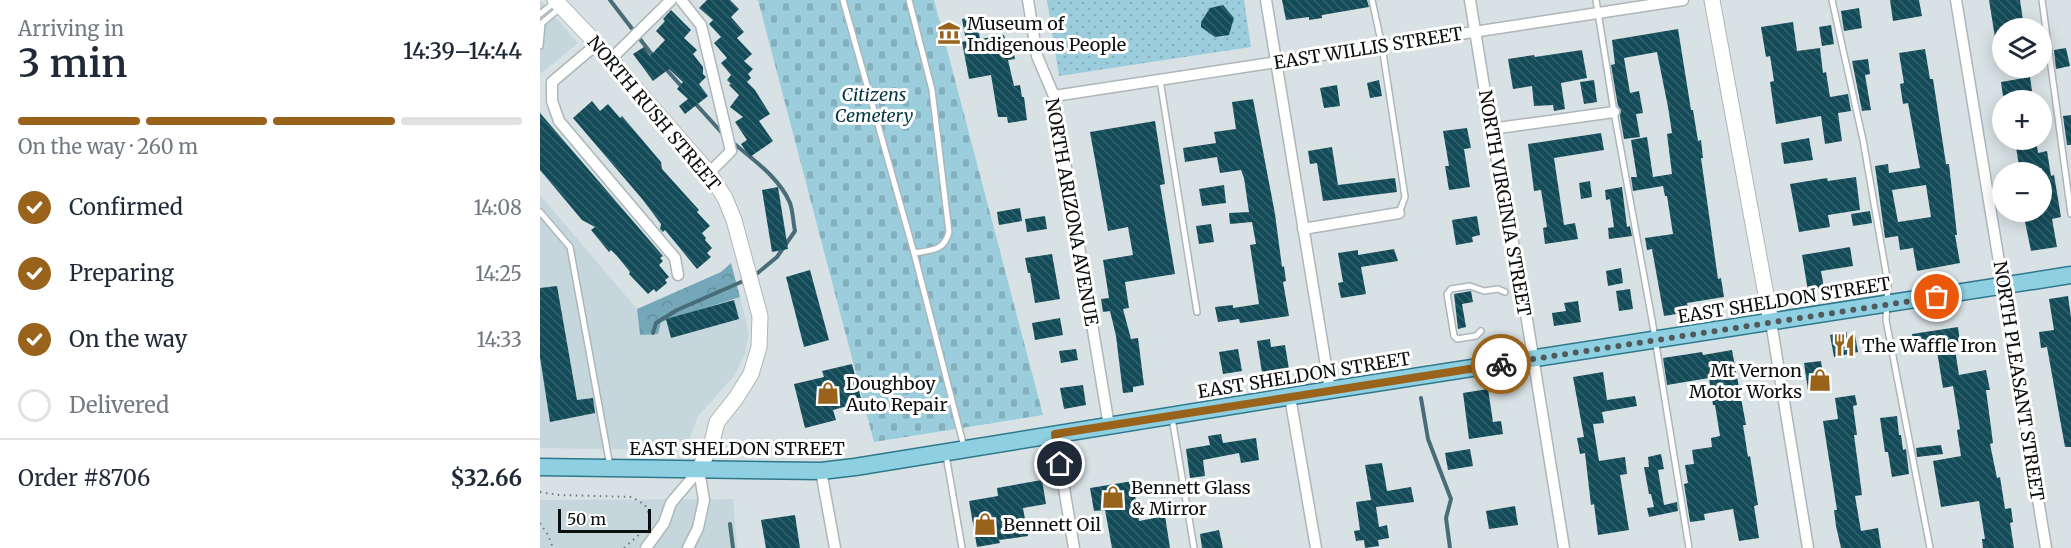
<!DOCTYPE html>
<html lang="en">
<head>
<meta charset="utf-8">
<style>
	body { margin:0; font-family:Merriweather,serif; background:#f2f2f3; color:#1f2937; height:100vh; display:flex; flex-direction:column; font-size:22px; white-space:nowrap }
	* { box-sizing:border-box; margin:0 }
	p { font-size:20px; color:#747a83 }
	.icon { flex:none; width:33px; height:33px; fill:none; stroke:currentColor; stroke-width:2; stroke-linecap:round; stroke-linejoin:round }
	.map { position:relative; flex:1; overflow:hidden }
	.side { display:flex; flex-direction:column; background:#fff; width:540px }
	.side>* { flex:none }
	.tools { position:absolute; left:1452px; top:18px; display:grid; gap:12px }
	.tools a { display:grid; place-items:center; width:60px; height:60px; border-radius:50%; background:#fff; box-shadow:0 3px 15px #0003; font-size:30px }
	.scale { position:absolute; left:18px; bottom:15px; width:93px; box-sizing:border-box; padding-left:6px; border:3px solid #0c0f10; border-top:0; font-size:16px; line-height:21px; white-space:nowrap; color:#0c0f10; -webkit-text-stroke:4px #fff; paint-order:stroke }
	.pin { position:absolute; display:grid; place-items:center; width:51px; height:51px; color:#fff; margin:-26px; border:3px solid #fff; border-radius:50%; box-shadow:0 2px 6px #0007 }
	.courier { position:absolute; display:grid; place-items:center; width:60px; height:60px; margin:-30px; border:4px solid #99631b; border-radius:50%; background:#fff; color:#222; box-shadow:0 2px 8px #0007 }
	.overview em { font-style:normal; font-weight:600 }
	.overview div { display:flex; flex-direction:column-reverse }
	.overview { display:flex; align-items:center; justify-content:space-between; height:102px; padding:0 18px }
	h1 { font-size:39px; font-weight:600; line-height:45px }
	.bar { display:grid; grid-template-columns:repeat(4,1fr); gap:9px 6px; align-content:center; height:72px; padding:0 18px }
	.bar i { height:8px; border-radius:4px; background:#e0e1e3 }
	.bar .selected { background:#99631b }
	.bar p { grid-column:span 4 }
	.line { display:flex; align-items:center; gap:15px; padding:0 18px; border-top:2px solid #e0e1e3 }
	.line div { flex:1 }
	ol { padding:0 18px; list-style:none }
	li { display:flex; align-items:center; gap:18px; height:66px }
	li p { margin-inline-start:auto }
	li .icon { padding:6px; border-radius:50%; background:#99631b; color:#fff; stroke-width:4 }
	li:last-child { color:#747a83 }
	li i { width:33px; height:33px; border:3px solid #e0e1e3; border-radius:50% }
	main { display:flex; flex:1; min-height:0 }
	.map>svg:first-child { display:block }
	.built { fill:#c5d7dc }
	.forest { fill:url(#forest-crowns) }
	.cemetery { fill:url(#cemetery-stones) }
	.park { fill:url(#park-dots) }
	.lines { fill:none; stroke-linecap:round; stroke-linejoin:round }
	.stream { stroke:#486c78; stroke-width:4 }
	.building { fill:url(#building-back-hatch); fill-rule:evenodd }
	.lane-casing { stroke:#adb6b9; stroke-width:8 }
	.street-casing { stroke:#adb6b9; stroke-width:13 }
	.secondary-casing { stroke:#adb6b9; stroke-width:17 }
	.primary-casing { stroke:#2f788c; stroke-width:19 }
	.path { stroke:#707678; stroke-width:2; stroke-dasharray:1.5 4.5; stroke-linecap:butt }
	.lane { stroke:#fff; stroke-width:5 }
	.street { stroke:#fff; stroke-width:10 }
	.secondary { stroke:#fff; stroke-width:15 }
	.primary { stroke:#8ed0e2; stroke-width:16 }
	.done { stroke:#53595b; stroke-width:6; stroke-dasharray:0 10.8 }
	.route { stroke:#99631b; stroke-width:8 }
	.labels { text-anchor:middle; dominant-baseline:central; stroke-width:6; stroke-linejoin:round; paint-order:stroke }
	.poi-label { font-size:18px; fill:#0c0f10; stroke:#fff; text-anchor:start }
	.street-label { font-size:18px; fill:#0c0f10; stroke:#fff }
	.park-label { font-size:18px; font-style:italic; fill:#043743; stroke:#fff }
</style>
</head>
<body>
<main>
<section class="side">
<div class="overview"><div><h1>3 min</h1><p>Arriving in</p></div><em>14:39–14:44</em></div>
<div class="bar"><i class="selected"></i><i class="selected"></i><i class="selected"></i><i></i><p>On the way · 260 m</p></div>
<ol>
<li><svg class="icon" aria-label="check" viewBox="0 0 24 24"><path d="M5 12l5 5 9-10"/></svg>Confirmed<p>14:08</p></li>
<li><svg class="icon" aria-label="check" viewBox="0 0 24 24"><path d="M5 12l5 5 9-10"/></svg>Preparing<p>14:25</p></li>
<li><svg class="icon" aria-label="check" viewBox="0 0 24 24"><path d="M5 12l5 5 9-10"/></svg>On the way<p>14:33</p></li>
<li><i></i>Delivered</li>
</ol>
<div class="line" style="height:78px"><div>Order #8706</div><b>$32.66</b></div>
</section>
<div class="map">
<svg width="1531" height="548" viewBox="0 0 1531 548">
	<defs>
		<pattern id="forest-crowns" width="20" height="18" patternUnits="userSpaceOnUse" patternTransform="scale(1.5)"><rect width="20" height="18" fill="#74a8b8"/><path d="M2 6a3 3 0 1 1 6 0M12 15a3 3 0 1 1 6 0" fill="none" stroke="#638f9d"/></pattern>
		<pattern id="cemetery-stones" width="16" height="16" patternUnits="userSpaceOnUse" patternTransform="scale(1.5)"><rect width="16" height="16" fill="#9bcddc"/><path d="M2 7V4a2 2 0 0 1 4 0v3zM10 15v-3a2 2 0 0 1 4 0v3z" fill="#84afbc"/></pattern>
		<pattern id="park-dots" width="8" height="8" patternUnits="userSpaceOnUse" patternTransform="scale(1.5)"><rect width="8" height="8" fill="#9bcddc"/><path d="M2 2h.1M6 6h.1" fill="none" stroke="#84afbc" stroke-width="1.8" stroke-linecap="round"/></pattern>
		<pattern id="building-back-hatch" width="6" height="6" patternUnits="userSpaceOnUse" patternTransform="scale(1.5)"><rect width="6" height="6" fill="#144b59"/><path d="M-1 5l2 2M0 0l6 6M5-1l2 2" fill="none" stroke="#34616c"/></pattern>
	</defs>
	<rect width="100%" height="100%" fill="#d8e2e5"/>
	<g class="built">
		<polygon points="0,0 38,43 0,74"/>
		<polygon points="0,195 97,309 100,335 121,322 200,297 209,333 205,354 195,375 158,416 149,440 142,448 135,450 0,448"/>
		<polygon points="193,499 197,548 0,548 0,500"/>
	</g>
	<polygon class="forest" points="191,263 200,297 121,322 118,334 100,335 97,309 181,272"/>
	<polygon class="cemetery" points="218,0 394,0 503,415 334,442"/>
	<polygon class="park" points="507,0 704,0 711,47 519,76"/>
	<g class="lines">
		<g class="stream">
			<polyline points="70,0 113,56"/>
			<polyline points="125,68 142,87"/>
			<polyline points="154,102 183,134"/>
			<path d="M191 141C212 159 239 177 250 203 253 211 253 222 255 231L237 257 214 276"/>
			<polyline points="113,333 116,323 137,310 208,279"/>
			<polyline points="881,398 888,439 911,499 906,518 910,548"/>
			<polyline points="190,524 193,548"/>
		</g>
	</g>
	<g class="building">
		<polygon points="167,0 190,0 199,9 191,17 204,32 197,38 212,54 204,61 213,69 208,74 211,78 207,82 215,90 230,114 219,121 233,141 210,157 201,144 207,140 195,122 203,117 190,107 199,95 189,85 191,84 187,80 191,75 181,63 187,58 174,43 181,37 169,24 173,20 159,8"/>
		<polygon points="742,0 827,0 829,7 782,15 782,18 769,20 769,17 746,20"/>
		<polygon points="1350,0 1379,0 1382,16 1353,21"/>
		<polygon points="1449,0 1480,0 1484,27 1462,28 1462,49 1457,50"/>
		<polygon points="683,5 694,18 689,35 675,37 661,27 661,22 670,8"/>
		<polygon points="1319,8 1322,28 1304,31 1301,11"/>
		<polygon points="131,10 151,30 144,38 157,50 153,54 163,67 163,74 166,77 159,84 168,96 145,114 139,106 148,99 137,89 143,82 129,69 113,81 93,54 104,47 110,56 125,40 116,31 125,21 123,19"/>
		<polygon points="436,16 440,39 464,35 466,42 471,41 475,59 468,60 474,86 480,85 482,97 484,97 487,120 468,123 467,117 458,117 451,75 429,79 422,42 426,41 422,19"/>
		<polygon points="1253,22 1257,51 1280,48 1283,73 1286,72 1290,97 1308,94 1311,111 1298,113 1302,141 1285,144 1281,116 1236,124 1230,82 1234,81 1230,56 1226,57 1221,27"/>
		<polygon points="1291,25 1294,44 1282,46 1279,27"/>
		<polygon points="1138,29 1151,110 1153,110 1158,141 1161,140 1163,158 1161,158 1178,279 1181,278 1184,297 1147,303 1149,312 1124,316 1112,249 1107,250 1105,238 1133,234 1127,196 1125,196 1123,186 1093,191 1091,177 1097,177 1091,140 1107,137 1113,177 1132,174 1127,134 1132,133 1128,107 1117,52 1084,58 1090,93 1099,91 1103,113 1096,114 1100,137 1084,139 1080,116 1081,110 1078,106 1071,65 1075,64 1072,40"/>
		<polygon points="1526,48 1530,66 1516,69 1514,50"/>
		<path d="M1385 49 1390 79H1393L1406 164H1409L1417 235H1415L1420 263 1377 271 1373 248 1360 250 1358 236 1345 238 1335 166 1348 164 1349 173 1380 168 1368 103 1363 104 1360 84 1364 83 1359 53ZM1386 185 1391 217 1358 222 1352 190Z"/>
		<polygon points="1042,50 1047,78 1021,83 1025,109 1014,111 1013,105 994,106 992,86 973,89 968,59 994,55 995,57"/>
		<polygon points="1328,59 1330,74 1325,75 1331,110 1322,111 1312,61"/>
		<polygon points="1490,77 1492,91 1463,96 1461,82"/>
		<polygon points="839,80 842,96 830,98 827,83"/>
		<polygon points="1054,80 1057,102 1044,104 1040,82"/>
		<polygon points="797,85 800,106 784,108 780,88"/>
		<polygon points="713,99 735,214 742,267 744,266 746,281 743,282 749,316 700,323 699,319 678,322 675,307 693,305 693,308 719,304 710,245 716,244 712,222 690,224 689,213 709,212 704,178 701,170 680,173 677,157 645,162 643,148 676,143 674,132 696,129 692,102"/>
		<polygon points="52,101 60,111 68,104 80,118 82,116 121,162 122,169 159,210 157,212 170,226 162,233 166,238 165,240 172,248 167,253 171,257 157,269 125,230 123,232 120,229 121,224 103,200 33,118"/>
		<polygon points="0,113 123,256 120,258 123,261 119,265 129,277 125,280 127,283 116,292 114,289 108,294 89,274 90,272 77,256 71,250 69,252 51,230 55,227 42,220 0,170"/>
		<polygon points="1531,115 1531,145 1527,145 1523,116"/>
		<polygon points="615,121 625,184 620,185 635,274 585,282 589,308 583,309 591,339 598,338 604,385 593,387 593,392 583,393 576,336 570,311 563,312 561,299 569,298 563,260 593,255 588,227 568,231 550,132"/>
		<polygon points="927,128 931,148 924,149 930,187 909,190 905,166 909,166 903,131"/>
		<polygon points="1061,133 1064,150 1014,158 1024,225 1035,223 1038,239 1005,244 1003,228 1007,227 1001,190 994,191 988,144"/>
		<polygon points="1269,138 1273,160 1244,164 1241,143"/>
		<polygon points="1486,140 1496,140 1498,153 1507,151 1511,176 1514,175 1521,217 1512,219 1517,247 1491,251 1483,212 1502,212 1502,168 1480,172 1475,141"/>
		<polygon points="792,147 798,185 855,178 857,192 783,201 777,163 770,164 768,151"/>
		<polygon points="1316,177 1320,210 1288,215 1290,227 1259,232 1250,184 1287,178 1288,181"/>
		<polygon points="1050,181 1052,197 1041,199 1039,183"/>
		<polygon points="684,185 686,203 662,206 659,189"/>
		<polygon points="238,187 248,249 232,252 222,190"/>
		<polygon points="1082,187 1087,227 1090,226 1092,236 1069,239 1068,228 1074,227 1070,199 1066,200 1065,190"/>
		<polygon points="480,208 482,221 459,225 457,212"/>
		<polygon points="1330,211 1332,223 1313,226 1311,214"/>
		<polygon points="505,216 507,229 487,232 485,219"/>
		<polygon points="937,216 940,235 932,237 933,242 916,245 912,220"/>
		<polygon points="671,224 674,242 659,244 656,226"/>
		<polygon points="1310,247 1313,266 1281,271 1284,288 1268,291 1262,255"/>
		<polygon points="854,249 858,261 821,267 826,294 801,298 798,283 803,282 798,253 818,250 818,255"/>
		<polygon points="512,254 520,299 495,303 490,273 488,273 485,258"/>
		<polygon points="1081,268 1083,283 1068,286 1066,271"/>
		<polygon points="270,270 289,340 264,347 246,277"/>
		<polygon points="17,286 37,400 53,398 55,413 10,422 0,357 0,288"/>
		<polygon points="1090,289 1093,309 1079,311 1076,291"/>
		<polygon points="931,291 933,302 922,304 926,327 918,329 914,294"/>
		<polygon points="1528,296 1531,317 1531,447 1525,447 1507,347 1501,348 1499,332 1514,330 1509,299"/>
		<polygon points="194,300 199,319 131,338 126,319"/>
		<polygon points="1038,301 1041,322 1014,326 1012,313 1026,311 1024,303"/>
		<polygon points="520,318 523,335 495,340 492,323"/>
		<polygon points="1418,327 1420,342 1414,343 1419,375 1446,370 1450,390 1446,390 1453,443 1450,444 1457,478 1460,477 1465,509 1471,508 1473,522 1470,523 1474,548 1443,548 1442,539 1445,539 1439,501 1401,507 1393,461 1421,456 1417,430 1420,429 1413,386 1403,388 1396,345 1375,348 1372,334"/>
		<polygon points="1307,332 1307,337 1315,335 1318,352 1294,357 1290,335"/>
		<polygon points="730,339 731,347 745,345 750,375 723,379 717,341"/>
		<polygon points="536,349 538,360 521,363 519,351"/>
		<polygon points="698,349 702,371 683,374 679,352"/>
		<polygon points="1192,350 1206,425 1203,425 1208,457 1210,456 1218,505 1214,506 1219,538 1199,541 1193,509 1164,514 1165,520 1150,522 1144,484 1148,483 1145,465 1154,464 1152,450 1172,447 1171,438 1180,436 1175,405 1173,405 1169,378 1127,385 1123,358 1162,352 1163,355"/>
		<polygon points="1281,361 1285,388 1268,390 1264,363"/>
		<polygon points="312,364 322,402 293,410 296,420 265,428 254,384 284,377 282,371"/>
		<polygon points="1063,372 1067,400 1095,396 1097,406 1062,412 1064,423 1053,424 1059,461 1085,457 1087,474 1080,475 1089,530 1058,535 1054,504 1051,505 1045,453 1040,454 1037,438 1044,437 1033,377"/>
		<polygon points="543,385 546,405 524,409 520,388"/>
		<polygon points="948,389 953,422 961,421 963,434 929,439 923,393"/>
		<polygon points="1315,395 1317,405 1313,406 1317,435 1314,435 1322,495 1315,496 1321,531 1338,528 1341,548 1301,548 1296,526 1294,510 1297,510 1283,421 1298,419 1295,398"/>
		<polygon points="1357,416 1359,435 1361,435 1363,450 1366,449 1369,474 1352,477 1348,452 1345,452 1340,418"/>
		<polygon points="681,434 683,443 716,438 719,460 701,463 699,453 663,460 665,476 650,478 646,449 670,445 668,436"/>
		<polygon points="1401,445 1403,454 1377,457 1376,448"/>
		<polygon points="930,449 933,466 908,470 905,453"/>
		<polygon points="1121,454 1124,469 1118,470 1124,505 1137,502 1138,511 1109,517 1107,508 1114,507 1111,494 1109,494 1104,467 1109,467 1108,457"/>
		<polygon points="842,463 847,491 871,487 874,502 836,507 839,527 847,525 849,538 838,540 839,546 825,548 824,540 816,541 814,531 820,530 816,502 831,500 825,465"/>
		<polygon points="502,480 506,504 483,508 488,536 459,540 460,543 437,547 429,501 458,496 457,488"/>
		<polygon points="593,481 599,521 625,516 630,548 572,548 565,510 554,511 550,488"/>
		<polygon points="975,506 978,525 949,529 946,511"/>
		<polygon points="255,515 260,548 226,548 221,520"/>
		<polygon points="679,530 683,548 662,548 660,534"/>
	</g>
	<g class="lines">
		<g class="lane-casing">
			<g id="lane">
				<polyline points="303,0 374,253 424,447"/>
				<path d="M369 0 392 90 409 232C404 251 392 250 374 253"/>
				<polyline points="832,0 842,46 865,197 859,213"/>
				<polyline points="1056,0 1074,112 1112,320 1149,548"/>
				<polyline points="1292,0 1323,140 1348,284 1346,320 1390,548"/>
				<polyline points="1502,0 1531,214"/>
				<polyline points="0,14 15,2"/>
				<polyline points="0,46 2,23 20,8"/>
				<polyline points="620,80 657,312"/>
				<polyline points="0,212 30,247 70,466"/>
				<polyline points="941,331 936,336 917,339 914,336 907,294 911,289 930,286 944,291 958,289 965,292"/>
				<polyline points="632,418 654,548"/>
				<polyline points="406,455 422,548"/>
			</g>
		</g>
		<g class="street-casing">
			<g id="street">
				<polyline points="141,0 161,25 191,151 169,173"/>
				<polyline points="488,0 497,56 514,96 569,426"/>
				<polyline points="726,0 790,390"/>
				<polyline points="930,0 951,129 982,289 1024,548"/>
				<polyline points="1416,0 1506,548"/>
				<polyline points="57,44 12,82 12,101 19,121 135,258 138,275"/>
				<polyline points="71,59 131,0"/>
				<polyline points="514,96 1143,0"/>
				<polyline points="951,129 1074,112"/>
				<polyline points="763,229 859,213"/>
				<polyline points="1231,322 1268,548"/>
				<polyline points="750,397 776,548"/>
				<polyline points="515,434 534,548"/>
				<polyline points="281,471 295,548"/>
				<polyline points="106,548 124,523 131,503 159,470"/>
				<polyline points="148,548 158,528 164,500 159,470"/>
			</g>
		</g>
		<g class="secondary-casing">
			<g id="secondary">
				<polyline points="15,0 57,44 169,173 185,198 194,220 220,316 219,347 211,374 196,398 177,422 172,442 159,470"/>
				<polyline points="1172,0 1231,322"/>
			</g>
		</g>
		<g class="primary-casing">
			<polyline id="primary" points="0,467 281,471 315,467 790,390 1531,275"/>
		</g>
		<g class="path">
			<polyline points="501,466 509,469"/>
			<polyline points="0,492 19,495 92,497 105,505 110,516 110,522"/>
			<polyline points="0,523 8,535 13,548"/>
			<polyline points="84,548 103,531"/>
		</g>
		<use href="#lane" class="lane"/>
		<use href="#street" class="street"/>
		<use href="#secondary" class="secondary"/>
		<use href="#primary" class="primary"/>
	</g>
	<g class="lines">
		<polyline class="done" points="961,364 1397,297"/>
		<polyline class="route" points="520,464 515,434 961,364"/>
	</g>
	<defs>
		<g id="museum-bare" transform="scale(1.8)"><path d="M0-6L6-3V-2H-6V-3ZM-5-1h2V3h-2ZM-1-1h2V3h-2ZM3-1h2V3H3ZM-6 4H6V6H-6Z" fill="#99631b" stroke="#fff" stroke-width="2.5" paint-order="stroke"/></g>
		<g id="restaurant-bare" transform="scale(1.8)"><path d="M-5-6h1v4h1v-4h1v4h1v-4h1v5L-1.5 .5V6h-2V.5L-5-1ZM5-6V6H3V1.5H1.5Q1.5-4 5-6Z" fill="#99631b" stroke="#fff" stroke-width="2.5" paint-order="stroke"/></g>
		<g id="shop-bare" transform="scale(1.8)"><path d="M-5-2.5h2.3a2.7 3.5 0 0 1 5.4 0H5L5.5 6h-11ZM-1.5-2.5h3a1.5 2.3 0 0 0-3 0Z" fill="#99631b" stroke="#fff" stroke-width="2.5" paint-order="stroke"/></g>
	</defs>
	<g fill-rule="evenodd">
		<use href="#museum-bare" x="409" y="33"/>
		<use href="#restaurant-bare" x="1304" y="345"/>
		<use href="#shop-bare" x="1280" y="380"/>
		<use href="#shop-bare" x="288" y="393"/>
		<use href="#shop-bare" x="573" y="497"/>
		<use href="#shop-bare" x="445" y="524"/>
	</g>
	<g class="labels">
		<g class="poi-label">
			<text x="427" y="23">Museum of<tspan x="427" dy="21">Indigenous People</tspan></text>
			<text x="1322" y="345">The Waffle Iron</text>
			<text x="1262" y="370" text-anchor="end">Mt Vernon<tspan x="1262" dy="21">Motor Works</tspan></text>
			<text x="306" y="383">Doughboy<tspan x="306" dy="21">Auto Repair</tspan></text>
			<text x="591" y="487">Bennett Glass<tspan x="591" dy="21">&amp; Mirror</tspan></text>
			<text x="463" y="524">Bennett Oil</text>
		</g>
		<g class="street-label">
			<text transform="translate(828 48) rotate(-9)">EAST WILLIS STREET</text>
			<text transform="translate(114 113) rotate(50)">NORTH RUSH STREET</text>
			<text transform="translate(965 203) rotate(80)">NORTH VIRGINIA STREET</text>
			<text transform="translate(532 212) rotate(80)">NORTH ARIZONA AVENUE</text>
			<text transform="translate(1244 300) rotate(-9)">EAST SHELDON STREET</text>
			<text transform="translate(764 375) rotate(-9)">EAST SHELDON STREET</text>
			<text transform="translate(1479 381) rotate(81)">NORTH PLEASANT STREET</text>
			<text x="197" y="448">EAST SHELDON STREET</text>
		</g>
		<g class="park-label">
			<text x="334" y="94">Citizens<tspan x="334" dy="21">Cemetery</tspan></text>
		</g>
	</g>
</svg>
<div class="tools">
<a><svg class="icon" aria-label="layers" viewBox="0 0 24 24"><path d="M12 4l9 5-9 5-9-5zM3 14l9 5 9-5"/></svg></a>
<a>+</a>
<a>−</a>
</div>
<div class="scale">50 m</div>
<div class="pin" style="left:1397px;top:297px;background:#ea580c"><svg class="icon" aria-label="bag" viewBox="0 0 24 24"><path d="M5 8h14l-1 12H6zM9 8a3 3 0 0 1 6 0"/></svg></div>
<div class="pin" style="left:520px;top:464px;background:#1f2937"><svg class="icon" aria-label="home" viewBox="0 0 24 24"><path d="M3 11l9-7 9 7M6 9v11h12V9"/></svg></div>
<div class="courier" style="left:961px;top:364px"><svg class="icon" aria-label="bike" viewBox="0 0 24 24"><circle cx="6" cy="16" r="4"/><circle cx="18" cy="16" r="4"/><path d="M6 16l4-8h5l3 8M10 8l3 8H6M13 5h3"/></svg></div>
</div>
</main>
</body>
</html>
